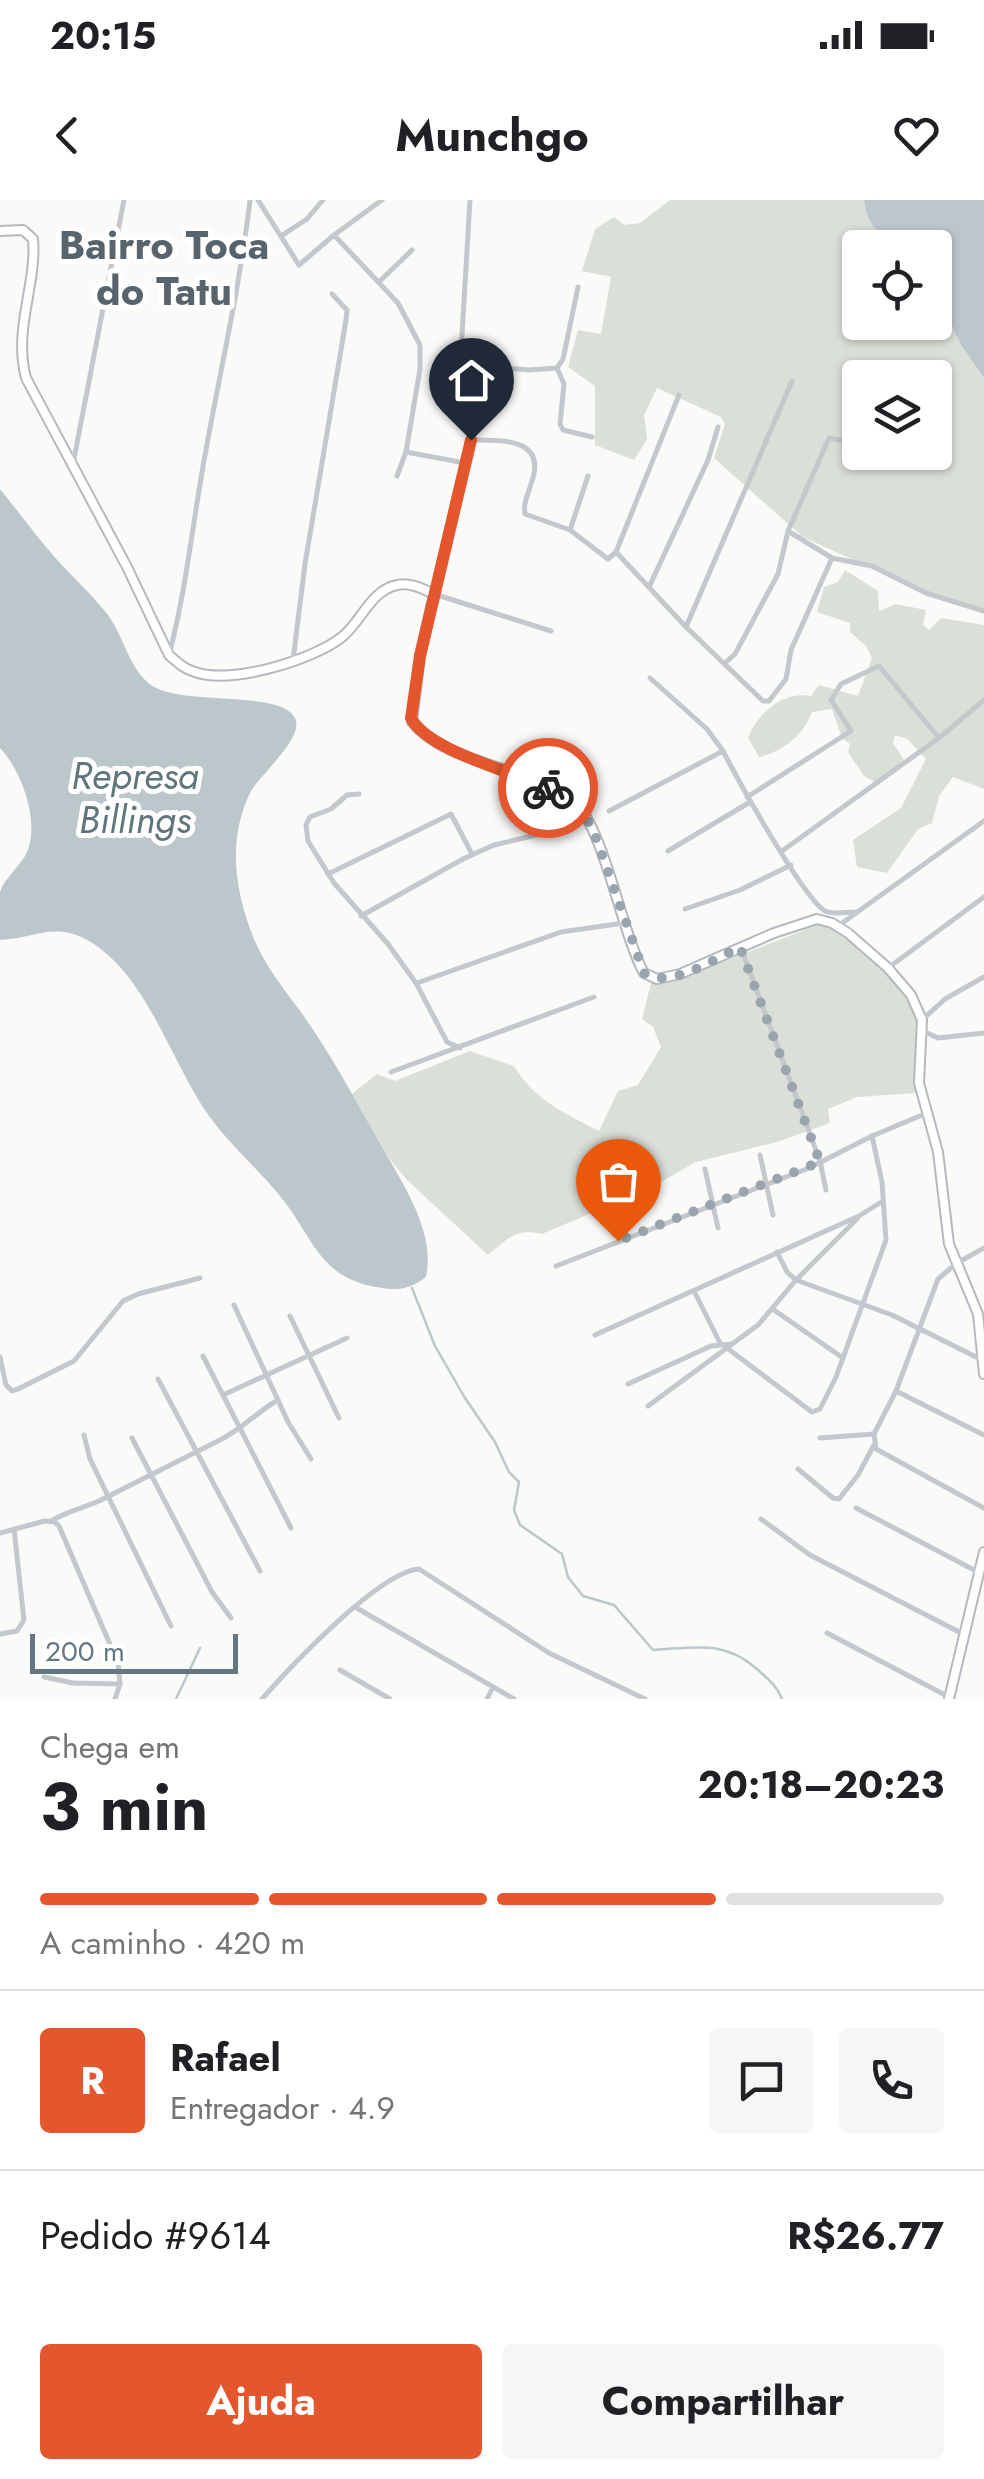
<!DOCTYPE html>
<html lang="pt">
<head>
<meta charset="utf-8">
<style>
	body { margin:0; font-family:Jost,sans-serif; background:#f6f6f6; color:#202124; height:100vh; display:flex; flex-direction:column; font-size:38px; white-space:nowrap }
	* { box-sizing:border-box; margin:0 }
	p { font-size:32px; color:#757577 }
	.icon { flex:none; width:55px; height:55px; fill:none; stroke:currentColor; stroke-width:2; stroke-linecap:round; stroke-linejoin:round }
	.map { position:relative; height:1499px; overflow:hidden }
	.details { display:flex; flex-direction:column; background:#fff; flex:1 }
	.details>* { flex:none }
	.tools { position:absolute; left:842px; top:30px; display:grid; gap:20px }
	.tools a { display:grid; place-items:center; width:110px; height:110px; border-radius:10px; background:#fff; box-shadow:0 2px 8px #0004; font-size:50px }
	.scale { position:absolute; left:30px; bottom:25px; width:208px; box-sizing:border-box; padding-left:10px; border:5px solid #657683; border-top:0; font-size:28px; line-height:35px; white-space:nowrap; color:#657683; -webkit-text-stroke:8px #fff; paint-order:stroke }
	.pin { position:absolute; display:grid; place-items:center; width:85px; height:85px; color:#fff; margin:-102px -42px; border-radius:50% 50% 50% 0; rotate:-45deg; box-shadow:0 0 10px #0007 }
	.pin .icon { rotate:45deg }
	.courier { position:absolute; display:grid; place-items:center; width:100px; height:100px; margin:-50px; border:8px solid #e4572e; border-radius:50%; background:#fff; color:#222; box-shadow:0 2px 12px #0007 }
	.overview em { font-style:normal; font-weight:700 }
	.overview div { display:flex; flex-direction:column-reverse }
	.overview { display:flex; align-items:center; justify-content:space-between; height:170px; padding:0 40px }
	h1 { font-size:65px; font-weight:700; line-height:75px }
	.bar { display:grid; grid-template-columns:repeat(4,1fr); gap:15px 10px; align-content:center; height:120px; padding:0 40px }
	.bar i { height:12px; border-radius:8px; background:#e0e0e0 }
	.bar .selected { background:#e4572e }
	.bar p { grid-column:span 4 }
	.line { display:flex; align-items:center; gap:25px; padding:0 40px; border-top:2px solid #e0e0e0 }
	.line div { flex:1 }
	.round { display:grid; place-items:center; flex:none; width:105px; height:105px; border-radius:10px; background:#f6f6f6 }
	.cta { display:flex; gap:20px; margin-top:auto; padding:20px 40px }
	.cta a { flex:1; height:115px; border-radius:10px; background:#e4572e; color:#fff; font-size:40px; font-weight:700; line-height:115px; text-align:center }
	.cta a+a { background:#f6f6f6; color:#202124 }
	.status { display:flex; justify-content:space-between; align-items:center; height:70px; padding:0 50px; background:#fff; direction:ltr }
	.status svg { height:28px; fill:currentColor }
	header { display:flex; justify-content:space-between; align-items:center; height:130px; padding:0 40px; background:#fff; font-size:45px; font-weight:700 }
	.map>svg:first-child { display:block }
	.green { fill:#dadfd7; fill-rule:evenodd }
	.water { fill:#bbc7cb }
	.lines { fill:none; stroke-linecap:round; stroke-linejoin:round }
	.stream { stroke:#bbc7cb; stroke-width:2.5 }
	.secondary-casing { stroke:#b3babf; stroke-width:12 }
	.street { stroke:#c3c8cc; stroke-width:5 }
	.secondary { stroke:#fff; stroke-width:8 }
	.done { stroke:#99a4ac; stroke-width:10; stroke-dasharray:0 18 }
	.route { stroke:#e4572e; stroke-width:12 }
	.labels { text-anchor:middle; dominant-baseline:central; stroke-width:10; stroke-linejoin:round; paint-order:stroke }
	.water-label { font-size:38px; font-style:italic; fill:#60757c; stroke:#fff }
	.quarter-label { font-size:40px; font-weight:bold; fill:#57646e; stroke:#fff }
</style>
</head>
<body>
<div class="status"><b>20:15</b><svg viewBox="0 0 49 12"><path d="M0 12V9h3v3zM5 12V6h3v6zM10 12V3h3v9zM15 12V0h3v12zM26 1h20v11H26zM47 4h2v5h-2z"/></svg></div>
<header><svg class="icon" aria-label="back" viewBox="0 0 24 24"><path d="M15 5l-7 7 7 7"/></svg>Munchgo<svg class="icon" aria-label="heart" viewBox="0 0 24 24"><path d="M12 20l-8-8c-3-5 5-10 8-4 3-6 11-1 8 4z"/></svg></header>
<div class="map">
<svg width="984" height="1499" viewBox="0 0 984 1499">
	<rect width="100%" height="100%" fill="#fafaf8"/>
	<g class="green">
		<path d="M670 0H864C867 22 879 35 896 47L860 48V122H935V90L961 145 984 178V411L926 393 803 337 714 258 725 224 721 217 657 188 644 215 647 239 634 260 595 245V186L568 167 578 130 601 134 611 77 582 71 595 29 614 17 624 25 640 23ZM860 178H935V252H860Z"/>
		<path d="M845 370 878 391 879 411 896 404 926 410 923 425 929 430 941 418 984 425V589L953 577 939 596 932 623 918 629 887 673 857 667 853 640 901 608 926 559 907 539 895 535 893 543 904 560 876 583 864 576 848 552 850 544 842 538 832 509 812 512C804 535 782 552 759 557L748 538C758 513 782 491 811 496L819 485 858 496 872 458 866 446 850 432V423L817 412 824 387 838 382Z"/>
		<path d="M817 725C821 725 829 725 832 726 852 736 910 795 918 816 927 838 919 870 917 893L857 897 828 909 830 923 777 942 696 962 650 988 542 1034C516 1028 508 1038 488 1055L407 980 388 957 352 894 377 874 395 881 470 851 514 866C533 899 566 914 599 931L618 891 638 885 661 847 653 827 642 819 651 783 677 780Z"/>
	</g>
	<g class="water">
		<path d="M864 0H984V178L961 145 935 90V48L896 47C879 35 866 22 864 0Z"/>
		<path d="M0 289C17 310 34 333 52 354 70 375 91 393 108 415 124 437 129 469 151 485 183 507 280 489 295 518 305 538 259 575 250 593 227 641 235 692 254 739 266 768 285 790 303 815 332 856 356 901 381 945 396 972 416 1002 424 1033 428 1049 429 1061 426 1077 409 1090 396 1091 376 1087 318 1077 313 1036 280 996 258 969 230 945 209 916 171 863 148 776 89 741 54 721 34 739 0 740 0 726 0 705 0 692 4 678 21 666 27 652 40 622 22 571 0 548Z"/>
	</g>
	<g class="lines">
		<g class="stream">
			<path d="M412 1088 435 1146 465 1198 495 1242 509 1272 519 1282 514 1310 520 1325 562 1354 568 1377 583 1396 614 1405 653 1450C694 1448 723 1439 757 1469 768 1479 777 1486 782 1499"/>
			<polyline points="176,1499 200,1448"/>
		</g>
		<g class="secondary-casing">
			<g id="secondary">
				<path d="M0 31 23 30 33 39C37 85 13 128 26 178L127 367 169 455C177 462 184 469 195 472 231 485 313 460 342 437 361 422 371 390 397 385 410 382 423 389 434 394L420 456 412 522C448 566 531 566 575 603 604 628 622 734 644 773L657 779 680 774 774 733 817 719 832 723 848 733 888 768 911 795 922 820 919 883 938 952 949 1044 978 1114 984 1174"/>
				<polyline points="949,1499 984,1352"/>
			</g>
		</g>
		<g class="street">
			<polyline points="258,0 299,65 334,35 398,103 420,145 420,169 406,252 397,276"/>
			<polyline points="470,0 461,152 467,165 529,170 557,168 563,159 578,87"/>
			<polyline points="334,35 382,0"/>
			<polyline points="281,36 307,19 323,0"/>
			<polyline points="380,81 412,50"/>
			<polyline points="482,165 471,240 434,394 551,431"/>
			<polyline points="557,168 564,184 560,224 563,230 592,237"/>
			<path d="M471 240C503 240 548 238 531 284 528 295 523 302 525 314L570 330 608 359 616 352 679 195"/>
			<polyline points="406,252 465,263"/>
			<polyline points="911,252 920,254"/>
			<polyline points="73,264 124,0"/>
			<polyline points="570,330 588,276"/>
			<polyline points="788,331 832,358 872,366 926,393 984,411"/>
			<polyline points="616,352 686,427 763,501 769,501 786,479 791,450 832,358"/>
			<polyline points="650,385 708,260 718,227"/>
			<polyline points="686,427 792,181"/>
			<path d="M169 455C187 387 193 318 206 250 221 167 240 85 250 0"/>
			<polyline points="293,460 305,364 346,120 347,110 332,94"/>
			<polyline points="725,463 735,454 778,374 788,331 829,238 860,244"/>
			<polyline points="650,478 707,529 723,551"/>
			<polyline points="359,594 347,595 331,609 310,617 306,625 308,641 334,683 388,744 416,783 447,842 460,848"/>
			<polyline points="747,597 851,531 831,500 841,484 879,466 939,538"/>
			<path d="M609 611 723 551C737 578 803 698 825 711 833 715 846 712 856 712"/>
			<polyline points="668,651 750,602"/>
			<polyline points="782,651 939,538 984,500"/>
			<polyline points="328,674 451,614 472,654"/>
			<polyline points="685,709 740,690 791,665"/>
			<polyline points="361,716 463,659 494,645 549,632"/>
			<polyline points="838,726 984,621"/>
			<polyline points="741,748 820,961 826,990"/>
			<polyline points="888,768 984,697"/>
			<polyline points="417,783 561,732 624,723"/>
			<polyline points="922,820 945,799 984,777"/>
			<polyline points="923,831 938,838 984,833"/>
			<polyline points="391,872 594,797"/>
			<polyline points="760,955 773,1015"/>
			<polyline points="705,969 718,1028"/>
			<polyline points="984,1048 957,1063 938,1079 896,1191 874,1234 876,1249 984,1308"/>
			<polyline points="777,1052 787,1072 796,1080 892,1115 982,1160"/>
			<polyline points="556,1066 809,968 872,936 927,913"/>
			<polyline points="694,1091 720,1143"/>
			<polyline points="234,1105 288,1222 311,1259"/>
			<polyline points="774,1110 843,1158"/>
			<polyline points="290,1116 339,1218"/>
			<polyline points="595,1135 859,1016 883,1001"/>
			<polyline points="727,1148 812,1212 820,1209 836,1177 886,1040 882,982 872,936"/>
			<polyline points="203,1156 291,1328"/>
			<polyline points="0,1157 6,1185 12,1191 18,1189 74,1161 123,1101 138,1094 200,1078"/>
			<polyline points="158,1179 260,1371"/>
			<polyline points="628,1184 711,1146 732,1144"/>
			<polyline points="896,1191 984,1235"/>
			<polyline points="223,1195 347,1138"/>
			<polyline points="648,1206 758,1125 796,1080 857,1019"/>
			<polyline points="84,1235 90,1259 171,1426"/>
			<polyline points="132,1238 212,1392 231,1418"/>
			<polyline points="820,1238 874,1234"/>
			<polyline points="798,1269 833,1298 839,1299 858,1275 874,1245"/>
			<polyline points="856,1308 978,1372"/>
			<polyline points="761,1319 810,1355 963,1434"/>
			<path d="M51 1321C67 1311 84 1308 101 1300 141 1280 180 1260 220 1240 242 1229 257 1212 278 1200"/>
			<polyline points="0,1333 45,1321 55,1322 59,1326 118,1463 120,1484 115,1499"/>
			<polyline points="355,1407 514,1499"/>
			<polyline points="827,1433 949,1497"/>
			<polyline points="0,1434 17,1431 24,1420 14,1329"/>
			<polyline points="340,1470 390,1499"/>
			<polyline points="44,1477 73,1483 120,1484"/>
			<path d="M262 1499C290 1467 379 1372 419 1369L549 1453 645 1499"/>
			<polyline points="487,1499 493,1487"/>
		</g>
		<use href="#secondary" class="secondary"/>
	</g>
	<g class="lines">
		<path class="done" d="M548 588 576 604 592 627 644 773C669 790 716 758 740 747L820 962 618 1041"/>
		<path class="route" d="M471 240 420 456 411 518C428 551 514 572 548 588"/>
	</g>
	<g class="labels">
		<g class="water-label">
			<text x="135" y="575">Represa<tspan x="135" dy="44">Billings</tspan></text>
		</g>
		<g class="quarter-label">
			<text x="164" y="45">Bairro Toca<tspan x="164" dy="46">do Tatu</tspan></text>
		</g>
	</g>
</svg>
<div class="tools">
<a><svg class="icon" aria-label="locate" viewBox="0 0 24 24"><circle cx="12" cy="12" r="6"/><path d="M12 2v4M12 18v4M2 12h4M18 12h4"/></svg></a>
<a><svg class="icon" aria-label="layers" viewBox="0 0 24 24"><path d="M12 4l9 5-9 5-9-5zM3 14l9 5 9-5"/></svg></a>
</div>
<div class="scale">200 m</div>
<div class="pin" style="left:618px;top:1041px;background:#ea580c"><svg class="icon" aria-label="bag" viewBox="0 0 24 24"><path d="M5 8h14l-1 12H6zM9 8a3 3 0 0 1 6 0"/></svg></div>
<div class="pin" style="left:471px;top:240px;background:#1f2937"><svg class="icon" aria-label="home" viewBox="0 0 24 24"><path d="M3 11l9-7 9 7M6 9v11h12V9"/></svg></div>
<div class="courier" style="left:548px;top:588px"><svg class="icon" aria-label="bike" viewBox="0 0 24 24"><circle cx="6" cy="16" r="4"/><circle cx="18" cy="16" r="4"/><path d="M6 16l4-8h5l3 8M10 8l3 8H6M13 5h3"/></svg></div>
</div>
<section class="details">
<div class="overview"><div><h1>3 min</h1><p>Chega em</p></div><em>20:18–20:23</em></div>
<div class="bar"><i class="selected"></i><i class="selected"></i><i class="selected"></i><i></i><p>A caminho · 420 m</p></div>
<div class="line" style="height:180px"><b class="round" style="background:#e4572e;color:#fff">R</b><div><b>Rafael</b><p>Entregador · 4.9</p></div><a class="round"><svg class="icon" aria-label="chat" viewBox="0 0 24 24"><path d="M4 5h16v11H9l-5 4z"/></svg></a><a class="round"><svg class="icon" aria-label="phone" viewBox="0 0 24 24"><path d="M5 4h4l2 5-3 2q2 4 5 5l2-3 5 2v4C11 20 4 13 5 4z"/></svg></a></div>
<div class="line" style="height:130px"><div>Pedido #9614</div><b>R$26.77</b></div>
<div class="cta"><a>Ajuda</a><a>Compartilhar</a></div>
</section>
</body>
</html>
